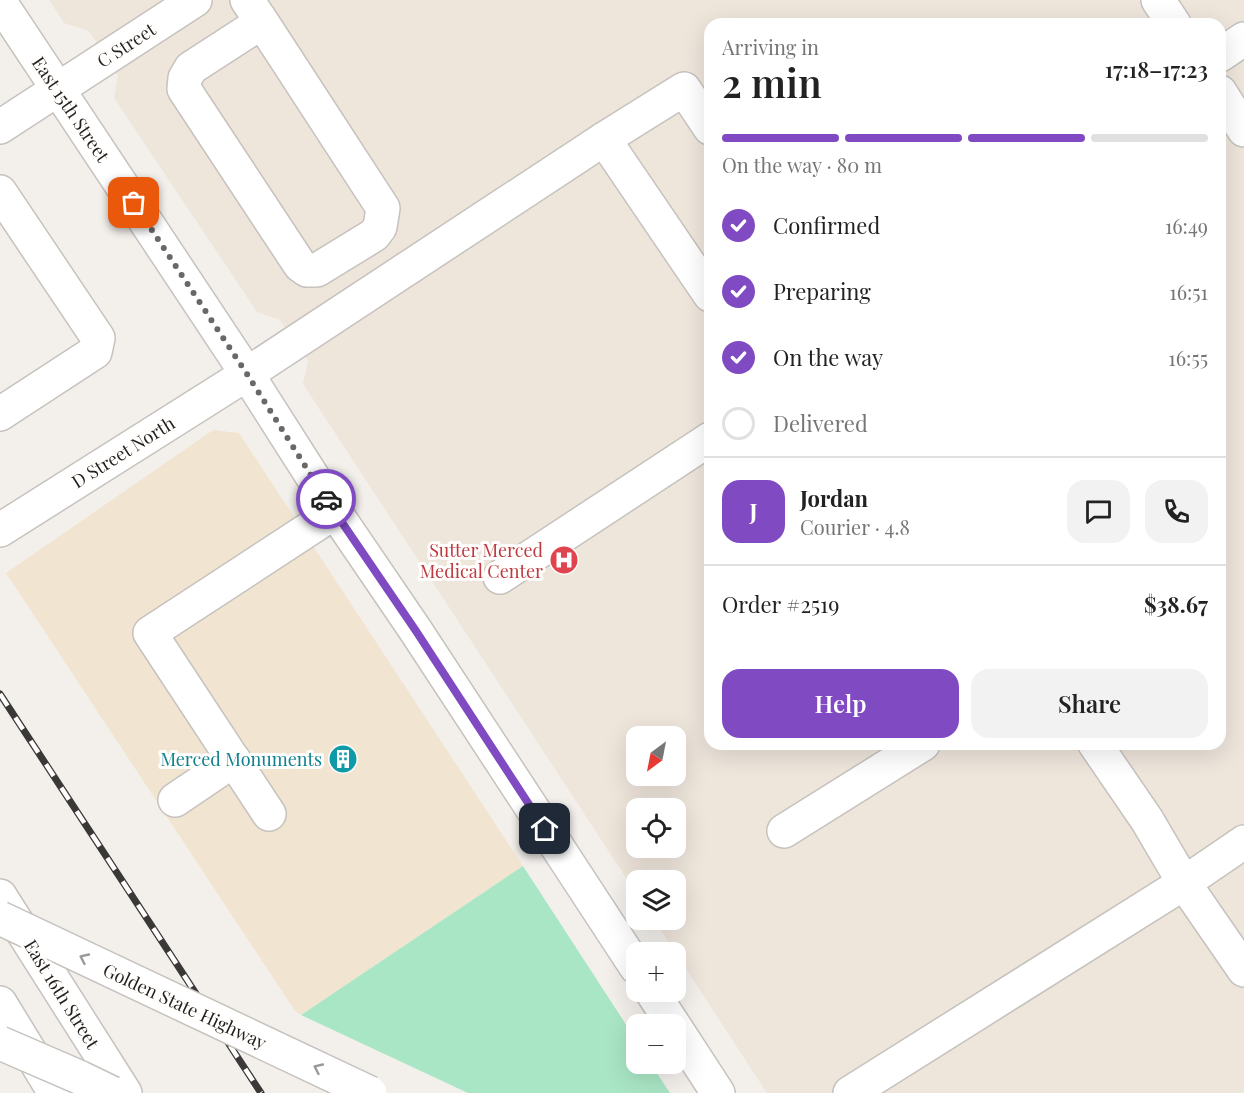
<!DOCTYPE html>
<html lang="en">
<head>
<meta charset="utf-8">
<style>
	body { margin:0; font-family:"Playfair Display",serif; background:#f2f2f2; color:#222; height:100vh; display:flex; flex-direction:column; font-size:22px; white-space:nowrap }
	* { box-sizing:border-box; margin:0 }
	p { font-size:20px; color:#767676 }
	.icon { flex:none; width:33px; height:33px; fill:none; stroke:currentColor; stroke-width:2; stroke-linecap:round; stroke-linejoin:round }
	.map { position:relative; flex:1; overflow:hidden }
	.sheet { position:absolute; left:704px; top:18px; width:522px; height:732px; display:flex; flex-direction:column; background:#fff; border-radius:18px; box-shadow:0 6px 24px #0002 }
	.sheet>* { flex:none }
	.needle { width:39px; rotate:212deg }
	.fabs { position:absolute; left:626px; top:726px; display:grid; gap:12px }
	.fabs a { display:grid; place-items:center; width:60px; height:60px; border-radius:12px; background:#fff; box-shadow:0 6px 24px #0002; font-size:30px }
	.pin { position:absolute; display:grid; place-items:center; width:51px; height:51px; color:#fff; margin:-26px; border-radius:12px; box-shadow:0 3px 9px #0006 }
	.courier { position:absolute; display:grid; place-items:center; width:60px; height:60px; margin:-30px; border:4px solid #804ac2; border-radius:50%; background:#fff; color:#222; box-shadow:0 2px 8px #0007 }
	.overview em { font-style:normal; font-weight:600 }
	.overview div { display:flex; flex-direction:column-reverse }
	.overview { display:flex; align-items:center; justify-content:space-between; height:102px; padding:0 18px }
	h1 { font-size:39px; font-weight:600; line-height:45px }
	.bar { display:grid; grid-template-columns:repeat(4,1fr); gap:9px 6px; align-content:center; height:72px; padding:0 18px }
	.bar i { height:8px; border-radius:4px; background:#e0e0e0 }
	.bar .active { background:#804ac2 }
	.bar p { grid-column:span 4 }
	.line { display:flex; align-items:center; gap:15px; padding:0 18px; border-top:2px solid #e0e0e0 }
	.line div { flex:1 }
	.round { display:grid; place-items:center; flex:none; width:63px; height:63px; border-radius:18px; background:#f2f2f2 }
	ol { padding:0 18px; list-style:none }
	li { display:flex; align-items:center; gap:18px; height:66px }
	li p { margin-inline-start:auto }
	li .icon { padding:6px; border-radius:50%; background:#804ac2; color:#fff; stroke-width:4 }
	li:last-child { color:#767676 }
	li i { width:33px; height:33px; border:3px solid #e0e0e0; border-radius:50% }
	.action { display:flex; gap:12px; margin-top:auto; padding:12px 18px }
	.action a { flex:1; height:69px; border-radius:18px; background:#804ac2; color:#fff; font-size:24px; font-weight:600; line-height:69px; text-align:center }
	.action a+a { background:#f2f2f2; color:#222 }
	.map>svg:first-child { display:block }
	.commercial { fill:#f1e5d1 }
	.built { fill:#eee5db; fill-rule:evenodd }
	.green { fill:#a9e6c5 }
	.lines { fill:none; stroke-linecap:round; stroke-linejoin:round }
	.minor-casing { stroke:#c6c2be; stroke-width:36 }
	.major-casing { stroke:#c6c2be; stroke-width:36 }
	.minor { stroke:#fff; stroke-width:33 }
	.major { stroke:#fff; stroke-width:33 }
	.rail-casing { stroke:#3a3937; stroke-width:7 }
	.rail { stroke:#fffefc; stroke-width:4.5; stroke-dasharray:14; stroke-linecap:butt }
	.highway-bridge-casing { stroke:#c6c2be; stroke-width:36; stroke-linecap:butt }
	.highway-bridge { stroke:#fff; stroke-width:33 }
	.oneway { stroke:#9b9a99 }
	.done { stroke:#6a6865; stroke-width:6; stroke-dasharray:0 10.8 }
	.route { stroke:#804ac2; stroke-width:8 }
	.labels { text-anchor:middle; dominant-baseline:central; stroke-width:6; stroke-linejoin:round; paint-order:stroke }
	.street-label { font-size:18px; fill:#201f1d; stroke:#fffefc }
	.health-label { font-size:18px; fill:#be3a42; stroke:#fffefc; text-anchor:end }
	.culture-label { font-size:18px; fill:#0d838f; stroke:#fffefc; text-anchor:end }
</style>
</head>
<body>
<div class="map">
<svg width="1244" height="1093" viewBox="0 0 1244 1093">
	<rect width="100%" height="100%" fill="#f3f0ec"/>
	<polygon class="commercial" points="213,430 239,433 523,866 301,1015 295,1011 6,573"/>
	<path class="built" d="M49 0H1244V1093H767L654 920H675V880H636V893L303 384 308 361 280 320 257 312 114 98 118 76 89 31 64 23ZM710 24H1220V744H710ZM636 736H675V776H636ZM636 808H675V848H636Z"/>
	<polygon class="green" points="523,866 636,1040 636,1064 651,1064 670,1093 468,1093 301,1015"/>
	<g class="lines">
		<g class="minor-casing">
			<g id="minor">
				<polyline points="247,0 262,22 383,208 380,227 374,235 317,270 307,270 300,265 184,89 185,78 191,68 262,22"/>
				<polyline points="1158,0 1174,24"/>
				<polyline points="0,2 247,374 335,512 416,631 636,967"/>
				<polyline points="1220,55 1244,39"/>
				<polyline points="1220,92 1244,130"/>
				<polyline points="0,127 195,0"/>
				<polyline points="604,139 684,89 710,128"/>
				<polyline points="0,192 98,338 95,352 0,414"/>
				<polyline points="0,530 247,374 604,139 710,295"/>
				<polyline points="500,577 710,439"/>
				<polyline points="1095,744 1147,820 1184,883 1244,842"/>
				<polyline points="175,800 234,760"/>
				<polyline points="269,814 150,633 335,512"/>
				<polyline points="784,831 923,744"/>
				<polyline points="652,992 673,1024"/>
				<polyline points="675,1027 718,1093"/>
				<polyline points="850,1093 1184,883 1244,970"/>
			</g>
		</g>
		<g class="major-casing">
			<g id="major">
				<polyline points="0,896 125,1093"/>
				<polyline points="0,1003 55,1093"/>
			</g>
		</g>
		<use href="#minor" class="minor"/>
		<use href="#major" class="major"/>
		<g class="rail-casing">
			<polyline id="rail" points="0,694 261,1093"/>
		</g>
		<use href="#rail" class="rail"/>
		<g class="highway-bridge-casing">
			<g id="highway-bridge">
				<polyline points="0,918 370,1093"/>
				<polyline points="0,1043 81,1078 112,1093"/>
			</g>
		</g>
		<use href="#highway-bridge" class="highway-bridge"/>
	</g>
	<defs><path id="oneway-chevron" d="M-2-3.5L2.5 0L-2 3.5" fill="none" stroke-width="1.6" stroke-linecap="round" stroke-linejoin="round" transform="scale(1.5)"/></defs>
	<g class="oneway">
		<use href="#oneway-chevron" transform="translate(84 958) rotate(-155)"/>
		<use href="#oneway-chevron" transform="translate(318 1068) rotate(-155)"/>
	</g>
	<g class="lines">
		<polyline class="done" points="134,203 247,374 326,499"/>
		<polyline class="route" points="326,499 416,631 545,829"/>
	</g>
	<defs>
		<g id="hospital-disc" transform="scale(1.5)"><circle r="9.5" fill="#e0444e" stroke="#fffefc"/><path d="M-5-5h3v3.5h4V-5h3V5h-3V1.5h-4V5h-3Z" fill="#fff"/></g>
		<g id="building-disc" transform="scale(1.5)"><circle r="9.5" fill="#0f9aa8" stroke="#fffefc"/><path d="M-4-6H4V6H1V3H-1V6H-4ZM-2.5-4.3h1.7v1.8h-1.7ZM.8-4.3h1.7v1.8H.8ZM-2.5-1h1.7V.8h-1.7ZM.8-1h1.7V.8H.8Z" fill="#fff"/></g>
	</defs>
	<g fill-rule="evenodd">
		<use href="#hospital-disc" x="564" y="560"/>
		<use href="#building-disc" x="343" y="759"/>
	</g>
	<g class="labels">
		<g class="street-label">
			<text transform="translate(126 45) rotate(-33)">C Street</text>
			<text transform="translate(71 109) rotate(56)">East 15th Street</text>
			<text transform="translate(123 452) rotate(-32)">D Street North</text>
			<text transform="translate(62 994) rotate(58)">East 16th Street</text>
			<text transform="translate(185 1006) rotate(25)">Golden State Highway</text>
		</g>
		<g class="health-label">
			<text x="543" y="550">Sutter Merced<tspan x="543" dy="21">Medical Center</tspan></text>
		</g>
		<g class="culture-label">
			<text x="322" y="759">Merced Monuments</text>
		</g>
	</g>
</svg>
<div class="fabs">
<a><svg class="needle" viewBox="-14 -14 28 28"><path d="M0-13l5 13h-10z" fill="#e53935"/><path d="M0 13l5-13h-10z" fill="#767676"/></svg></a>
<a><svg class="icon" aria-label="locate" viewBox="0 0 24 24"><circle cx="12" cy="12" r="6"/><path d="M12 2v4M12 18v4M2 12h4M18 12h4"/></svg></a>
<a><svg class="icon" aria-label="layers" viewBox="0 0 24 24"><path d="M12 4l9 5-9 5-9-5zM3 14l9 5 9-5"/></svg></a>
<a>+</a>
<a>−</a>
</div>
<div class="pin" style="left:134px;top:203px;background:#ea580c"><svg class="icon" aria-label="bag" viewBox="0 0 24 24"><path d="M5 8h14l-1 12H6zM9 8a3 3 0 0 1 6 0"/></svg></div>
<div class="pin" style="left:545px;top:829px;background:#1f2937"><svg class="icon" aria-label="home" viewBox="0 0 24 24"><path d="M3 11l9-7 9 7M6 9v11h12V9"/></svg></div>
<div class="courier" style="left:326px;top:499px"><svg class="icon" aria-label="car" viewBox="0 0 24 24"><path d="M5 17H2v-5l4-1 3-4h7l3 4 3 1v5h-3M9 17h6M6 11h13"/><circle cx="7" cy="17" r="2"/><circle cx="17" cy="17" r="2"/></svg></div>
<section class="sheet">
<div class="overview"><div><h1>2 min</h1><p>Arriving in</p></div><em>17:18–17:23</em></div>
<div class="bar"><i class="active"></i><i class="active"></i><i class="active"></i><i></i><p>On the way · 80 m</p></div>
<ol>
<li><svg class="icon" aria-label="check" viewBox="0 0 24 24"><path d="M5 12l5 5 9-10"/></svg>Confirmed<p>16:49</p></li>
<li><svg class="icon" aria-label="check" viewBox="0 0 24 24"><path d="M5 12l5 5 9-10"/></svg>Preparing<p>16:51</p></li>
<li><svg class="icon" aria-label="check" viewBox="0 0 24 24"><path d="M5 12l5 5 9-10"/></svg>On the way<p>16:55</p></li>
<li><i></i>Delivered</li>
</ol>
<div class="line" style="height:108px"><b class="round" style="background:#804ac2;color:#fff">J</b><div><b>Jordan</b><p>Courier · 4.8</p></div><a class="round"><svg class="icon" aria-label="chat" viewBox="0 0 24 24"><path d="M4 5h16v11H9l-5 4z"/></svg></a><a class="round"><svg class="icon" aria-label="phone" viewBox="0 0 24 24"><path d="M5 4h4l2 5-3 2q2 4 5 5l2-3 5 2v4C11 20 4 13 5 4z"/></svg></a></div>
<div class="line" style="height:78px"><div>Order #2519</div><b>$38.67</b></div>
<div class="action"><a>Help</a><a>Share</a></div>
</section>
</div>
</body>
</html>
